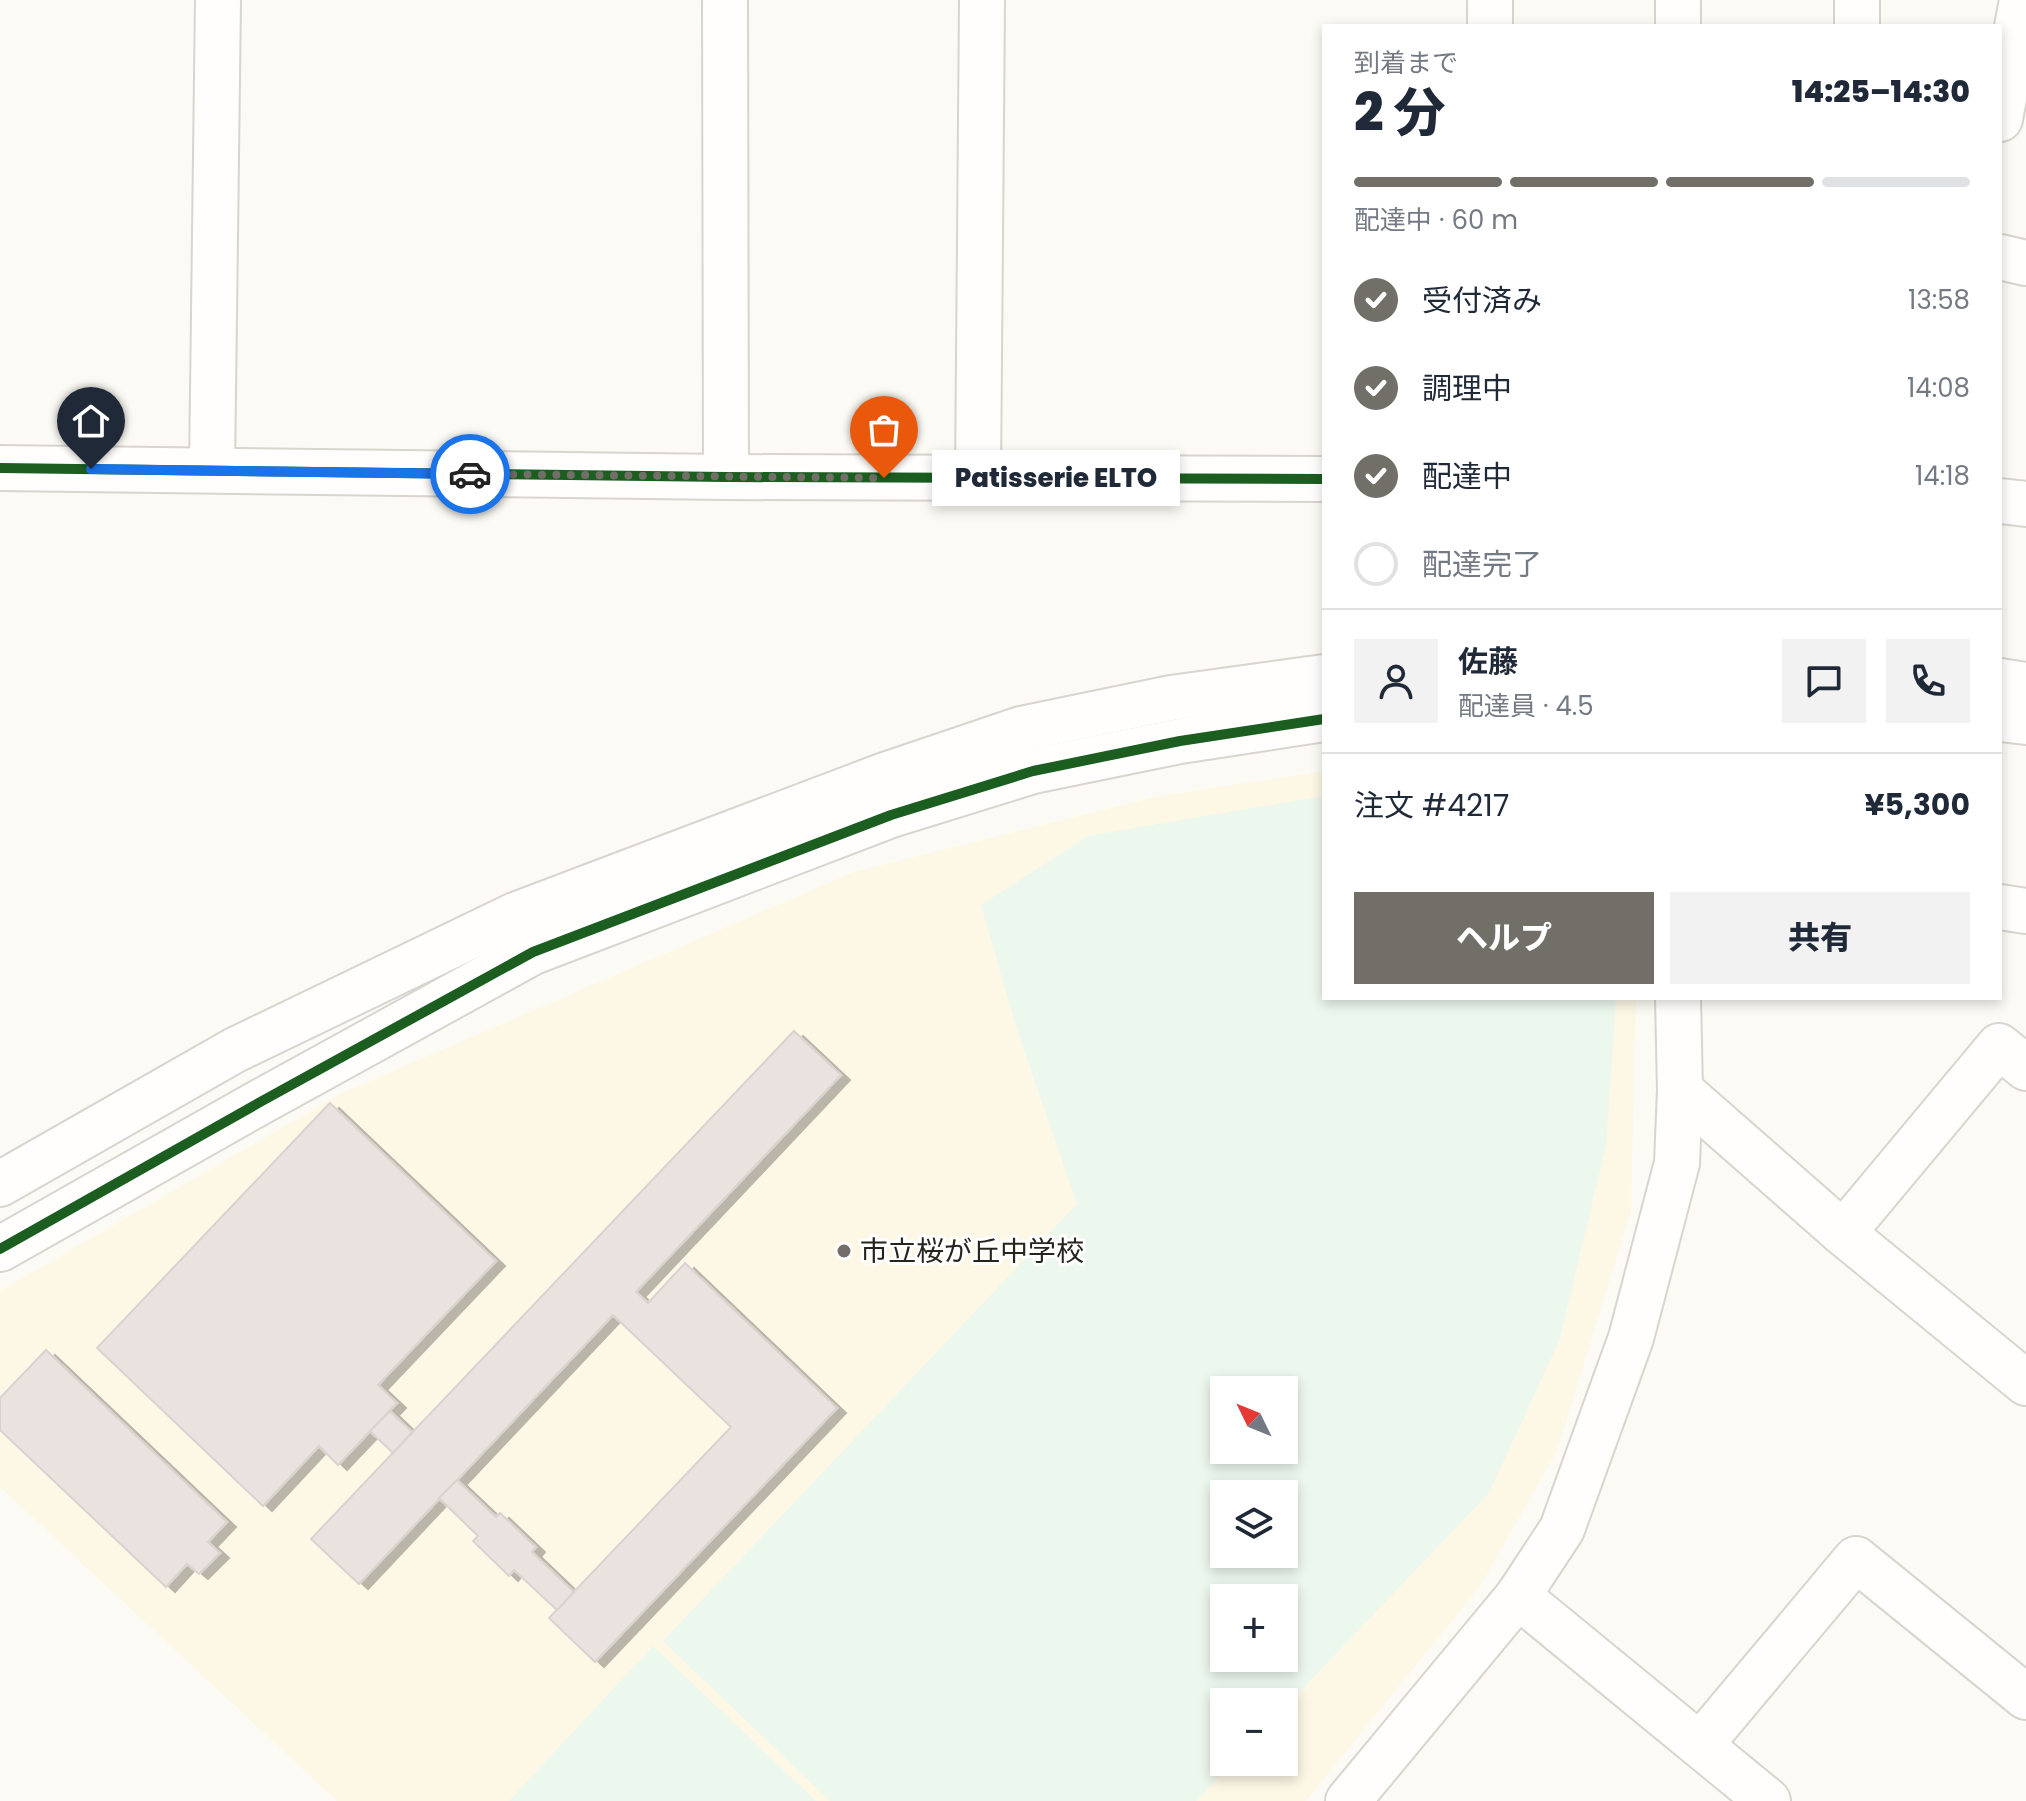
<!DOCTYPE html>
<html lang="ja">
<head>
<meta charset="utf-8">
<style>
	body { margin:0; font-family:Poppins,"Noto Sans JP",sans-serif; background:#f2f2f3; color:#1f2937; height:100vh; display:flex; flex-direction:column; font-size:30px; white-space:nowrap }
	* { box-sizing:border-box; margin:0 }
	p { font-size:26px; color:#747a83 }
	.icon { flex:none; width:44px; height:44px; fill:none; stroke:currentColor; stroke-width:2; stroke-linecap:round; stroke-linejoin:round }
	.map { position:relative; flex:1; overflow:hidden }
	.side { position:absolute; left:1322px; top:24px; width:680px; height:976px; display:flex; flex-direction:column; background:#fff; border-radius:0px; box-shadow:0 4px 12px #0003 }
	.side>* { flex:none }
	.needle { width:52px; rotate:313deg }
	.fabs { position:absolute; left:1210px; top:1376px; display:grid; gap:16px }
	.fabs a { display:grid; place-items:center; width:88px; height:88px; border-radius:0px; background:#fff; box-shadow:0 4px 12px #0003; font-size:40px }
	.pin { position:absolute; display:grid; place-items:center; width:68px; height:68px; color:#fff; margin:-82px -34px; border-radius:50% 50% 50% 0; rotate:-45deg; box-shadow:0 0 8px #0007 }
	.pin .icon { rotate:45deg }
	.courier { position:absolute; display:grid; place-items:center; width:80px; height:80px; margin:-40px; border:6px solid #1a73e8; border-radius:50%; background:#fff; color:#222; box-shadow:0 2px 10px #0007 }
	.bubble { position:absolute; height:56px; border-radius:0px; background:#fff; box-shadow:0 4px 12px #0003; font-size:26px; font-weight:800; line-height:56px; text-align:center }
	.head em { font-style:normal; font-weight:800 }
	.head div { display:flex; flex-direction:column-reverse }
	.head { display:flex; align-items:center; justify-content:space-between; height:136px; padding:0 32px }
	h1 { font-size:52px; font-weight:800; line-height:60px }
	.bar { display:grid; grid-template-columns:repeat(4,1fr); gap:12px 8px; align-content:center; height:96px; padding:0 32px }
	.bar i { height:10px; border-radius:6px; background:#e0e1e3 }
	.bar .active { background:#716f68 }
	.bar p { grid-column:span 4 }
	.line { display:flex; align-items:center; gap:20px; padding:0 32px; border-top:2px solid #e0e1e3 }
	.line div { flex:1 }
	.round { display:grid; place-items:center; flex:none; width:84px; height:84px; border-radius:0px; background:#f2f2f3 }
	ol { padding:0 32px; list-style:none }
	li { display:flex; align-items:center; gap:24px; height:88px }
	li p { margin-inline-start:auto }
	li .icon { padding:8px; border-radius:50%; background:#716f68; color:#fff; stroke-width:4 }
	li:last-child { color:#747a83 }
	li i { width:44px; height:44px; border:4px solid #e0e1e3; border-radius:50% }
	.action { display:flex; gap:16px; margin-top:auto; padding:16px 32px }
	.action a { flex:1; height:92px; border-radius:0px; background:#716f68; color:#fff; font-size:32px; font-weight:800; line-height:92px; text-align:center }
	.action a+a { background:#f2f2f3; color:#1f2937 }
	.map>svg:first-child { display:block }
	.built { fill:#fdf7e6; fill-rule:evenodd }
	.green { fill:#ecf7ed; fill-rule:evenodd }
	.building { fill:#eae2de; stroke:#d8d3d0; stroke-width:2; filter:url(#shadow) }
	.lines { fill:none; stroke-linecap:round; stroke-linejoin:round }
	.minor-casing { stroke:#d8d5cf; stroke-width:48 }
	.minor { stroke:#fffefd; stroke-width:44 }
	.cycleway-casing { stroke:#fff; stroke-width:15 }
	.cycleway { stroke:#1b5e20; stroke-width:10 }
	.done { stroke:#716f68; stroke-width:8; stroke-dasharray:0 14.4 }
	.route { stroke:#1a73e8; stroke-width:10 }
	.poi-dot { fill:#716f68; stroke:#fff; stroke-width:3 }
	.labels { text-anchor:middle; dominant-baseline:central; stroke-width:6; stroke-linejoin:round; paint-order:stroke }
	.poi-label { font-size:28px; fill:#26241d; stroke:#fff; text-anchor:start }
</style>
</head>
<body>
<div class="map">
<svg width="2026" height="1801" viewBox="0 0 2026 1801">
	<defs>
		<filter id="shadow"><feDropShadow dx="9" dy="5" stdDeviation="0" flood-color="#0004"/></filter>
	</defs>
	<rect width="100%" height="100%" fill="#fcfaf4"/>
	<path class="built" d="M1324 771V998H1636L1631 1211 1557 1451 1481 1585 1306 1801H337L0 1487V1291L340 1094 854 872 1160 796ZM1224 1390H1284V1450H1224ZM1224 1494H1284V1554H1224ZM1224 1598H1284V1658H1224ZM1224 1702H1284V1762H1224Z"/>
	<g class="green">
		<path d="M1324 796V998H1616L1606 1145 1560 1339 1489 1493 1284 1708V1702H1224V1762H1233L1196 1801H830L663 1641 1077 1204 1016 1027 981 905 1088 836ZM1224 1390H1284V1450H1224ZM1224 1494H1284V1554H1224ZM1224 1598H1284V1658H1224Z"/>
		<polygon points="653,1646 816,1801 509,1801"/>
	</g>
	<g class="building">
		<polygon points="794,1031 841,1075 636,1292 648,1303 685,1263 837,1408 595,1662 549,1618 731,1427 613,1315 359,1584 311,1539"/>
		<polygon points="330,1103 496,1261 378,1385 397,1403 338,1465 319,1446 263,1506 97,1348"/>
		<polygon points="46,1350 227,1522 208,1542 220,1553 199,1574 187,1564 166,1587 0,1430 0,1398"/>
		<polygon points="390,1411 412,1432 393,1453 370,1431"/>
		<polygon points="457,1480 496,1517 500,1513 536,1547 532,1552 574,1592 557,1610 514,1570 509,1576 473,1541 478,1536 439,1498"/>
	</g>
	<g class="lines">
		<g class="minor-casing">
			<g id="minor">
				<polyline points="725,0 726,477"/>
				<polyline points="1490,26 1490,0"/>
				<polyline points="1678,26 1678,0"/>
				<polyline points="1857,26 1857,0"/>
				<polyline points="2000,119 2022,0"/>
				<polyline points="2000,257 2026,263"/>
				<polyline points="0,468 726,477 1324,479"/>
				<polyline points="212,470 218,0"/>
				<polyline points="978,478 982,0"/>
				<polyline points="2000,501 2026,504"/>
				<polyline points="2000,681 2026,685"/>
				<polyline points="2000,719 2026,722"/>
				<polyline points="2000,907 2026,911"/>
				<polyline points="1680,1090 1843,1233 2026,1383"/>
				<polyline points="0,1184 235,1050 515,915 885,775 1021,729 1171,698 1324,677"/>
				<polyline points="1843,1233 1999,1046 2026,1068"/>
				<polyline points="0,1249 262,1101 533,952 891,815 1033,771 1180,741 1324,719"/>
				<polyline points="1518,1596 1768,1801"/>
				<polyline points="1700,1745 1856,1559 2026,1697"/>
				<polyline points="1348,1801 1518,1596 1562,1529 1631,1338 1677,1163 1680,1090 1678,998"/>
			</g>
		</g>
		<use href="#minor" class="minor"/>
		<g class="cycleway-casing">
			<g id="cycleway">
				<polyline points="0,468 726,477 1324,479"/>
				<polyline points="0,1249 262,1101 533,952 891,815 1033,771 1180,741 1324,719"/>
			</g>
		</g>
		<use href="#cycleway" class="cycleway"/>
	</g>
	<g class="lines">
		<polyline class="done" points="470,474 884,478"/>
		<polyline class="route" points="91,469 470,474"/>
	</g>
	<circle class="poi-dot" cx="844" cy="1251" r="8"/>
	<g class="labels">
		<g class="poi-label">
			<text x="860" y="1251">市立桜が丘中学校</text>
		</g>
	</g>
</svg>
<div class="fabs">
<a><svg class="needle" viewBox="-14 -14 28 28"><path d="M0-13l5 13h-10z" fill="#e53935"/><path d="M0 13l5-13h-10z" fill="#747a83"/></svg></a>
<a><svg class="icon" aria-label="layers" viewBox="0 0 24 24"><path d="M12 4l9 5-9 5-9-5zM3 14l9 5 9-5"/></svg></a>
<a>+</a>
<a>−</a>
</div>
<div class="pin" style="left:884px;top:478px;background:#ea580c"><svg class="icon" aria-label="bag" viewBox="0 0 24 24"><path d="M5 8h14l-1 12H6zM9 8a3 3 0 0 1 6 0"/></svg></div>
<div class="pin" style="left:91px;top:469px;background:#1f2937"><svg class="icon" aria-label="home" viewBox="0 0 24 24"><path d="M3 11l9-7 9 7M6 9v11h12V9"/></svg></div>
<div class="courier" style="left:470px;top:474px"><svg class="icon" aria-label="car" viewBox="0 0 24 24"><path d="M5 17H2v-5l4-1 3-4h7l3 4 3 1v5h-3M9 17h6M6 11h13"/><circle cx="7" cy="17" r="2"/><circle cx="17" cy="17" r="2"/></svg></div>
<div class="bubble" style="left:932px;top:450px;width:248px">Patisserie ELTO</div>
<section class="side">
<div class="head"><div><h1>2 分</h1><p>到着まで</p></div><em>14:25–14:30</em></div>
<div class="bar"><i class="active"></i><i class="active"></i><i class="active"></i><i></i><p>配達中 · 60 m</p></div>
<ol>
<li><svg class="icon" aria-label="check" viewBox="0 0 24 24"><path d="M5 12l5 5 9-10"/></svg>受付済み<p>13:58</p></li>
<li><svg class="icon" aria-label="check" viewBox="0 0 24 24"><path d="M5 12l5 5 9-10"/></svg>調理中<p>14:08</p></li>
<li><svg class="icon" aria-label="check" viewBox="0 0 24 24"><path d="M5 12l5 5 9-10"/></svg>配達中<p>14:18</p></li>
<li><i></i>配達完了</li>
</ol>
<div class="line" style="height:144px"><a class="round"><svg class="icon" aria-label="person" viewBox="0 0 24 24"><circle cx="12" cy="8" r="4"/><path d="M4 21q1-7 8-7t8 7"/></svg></a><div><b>佐藤</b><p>配達員 · 4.5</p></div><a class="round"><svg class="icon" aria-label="chat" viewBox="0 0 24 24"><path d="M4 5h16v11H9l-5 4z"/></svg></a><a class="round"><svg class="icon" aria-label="phone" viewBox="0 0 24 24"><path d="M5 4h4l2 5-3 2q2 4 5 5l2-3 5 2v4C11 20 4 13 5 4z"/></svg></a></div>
<div class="line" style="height:104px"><div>注文 #4217</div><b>¥5,300</b></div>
<div class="action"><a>ヘルプ</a><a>共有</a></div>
</section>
</div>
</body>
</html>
